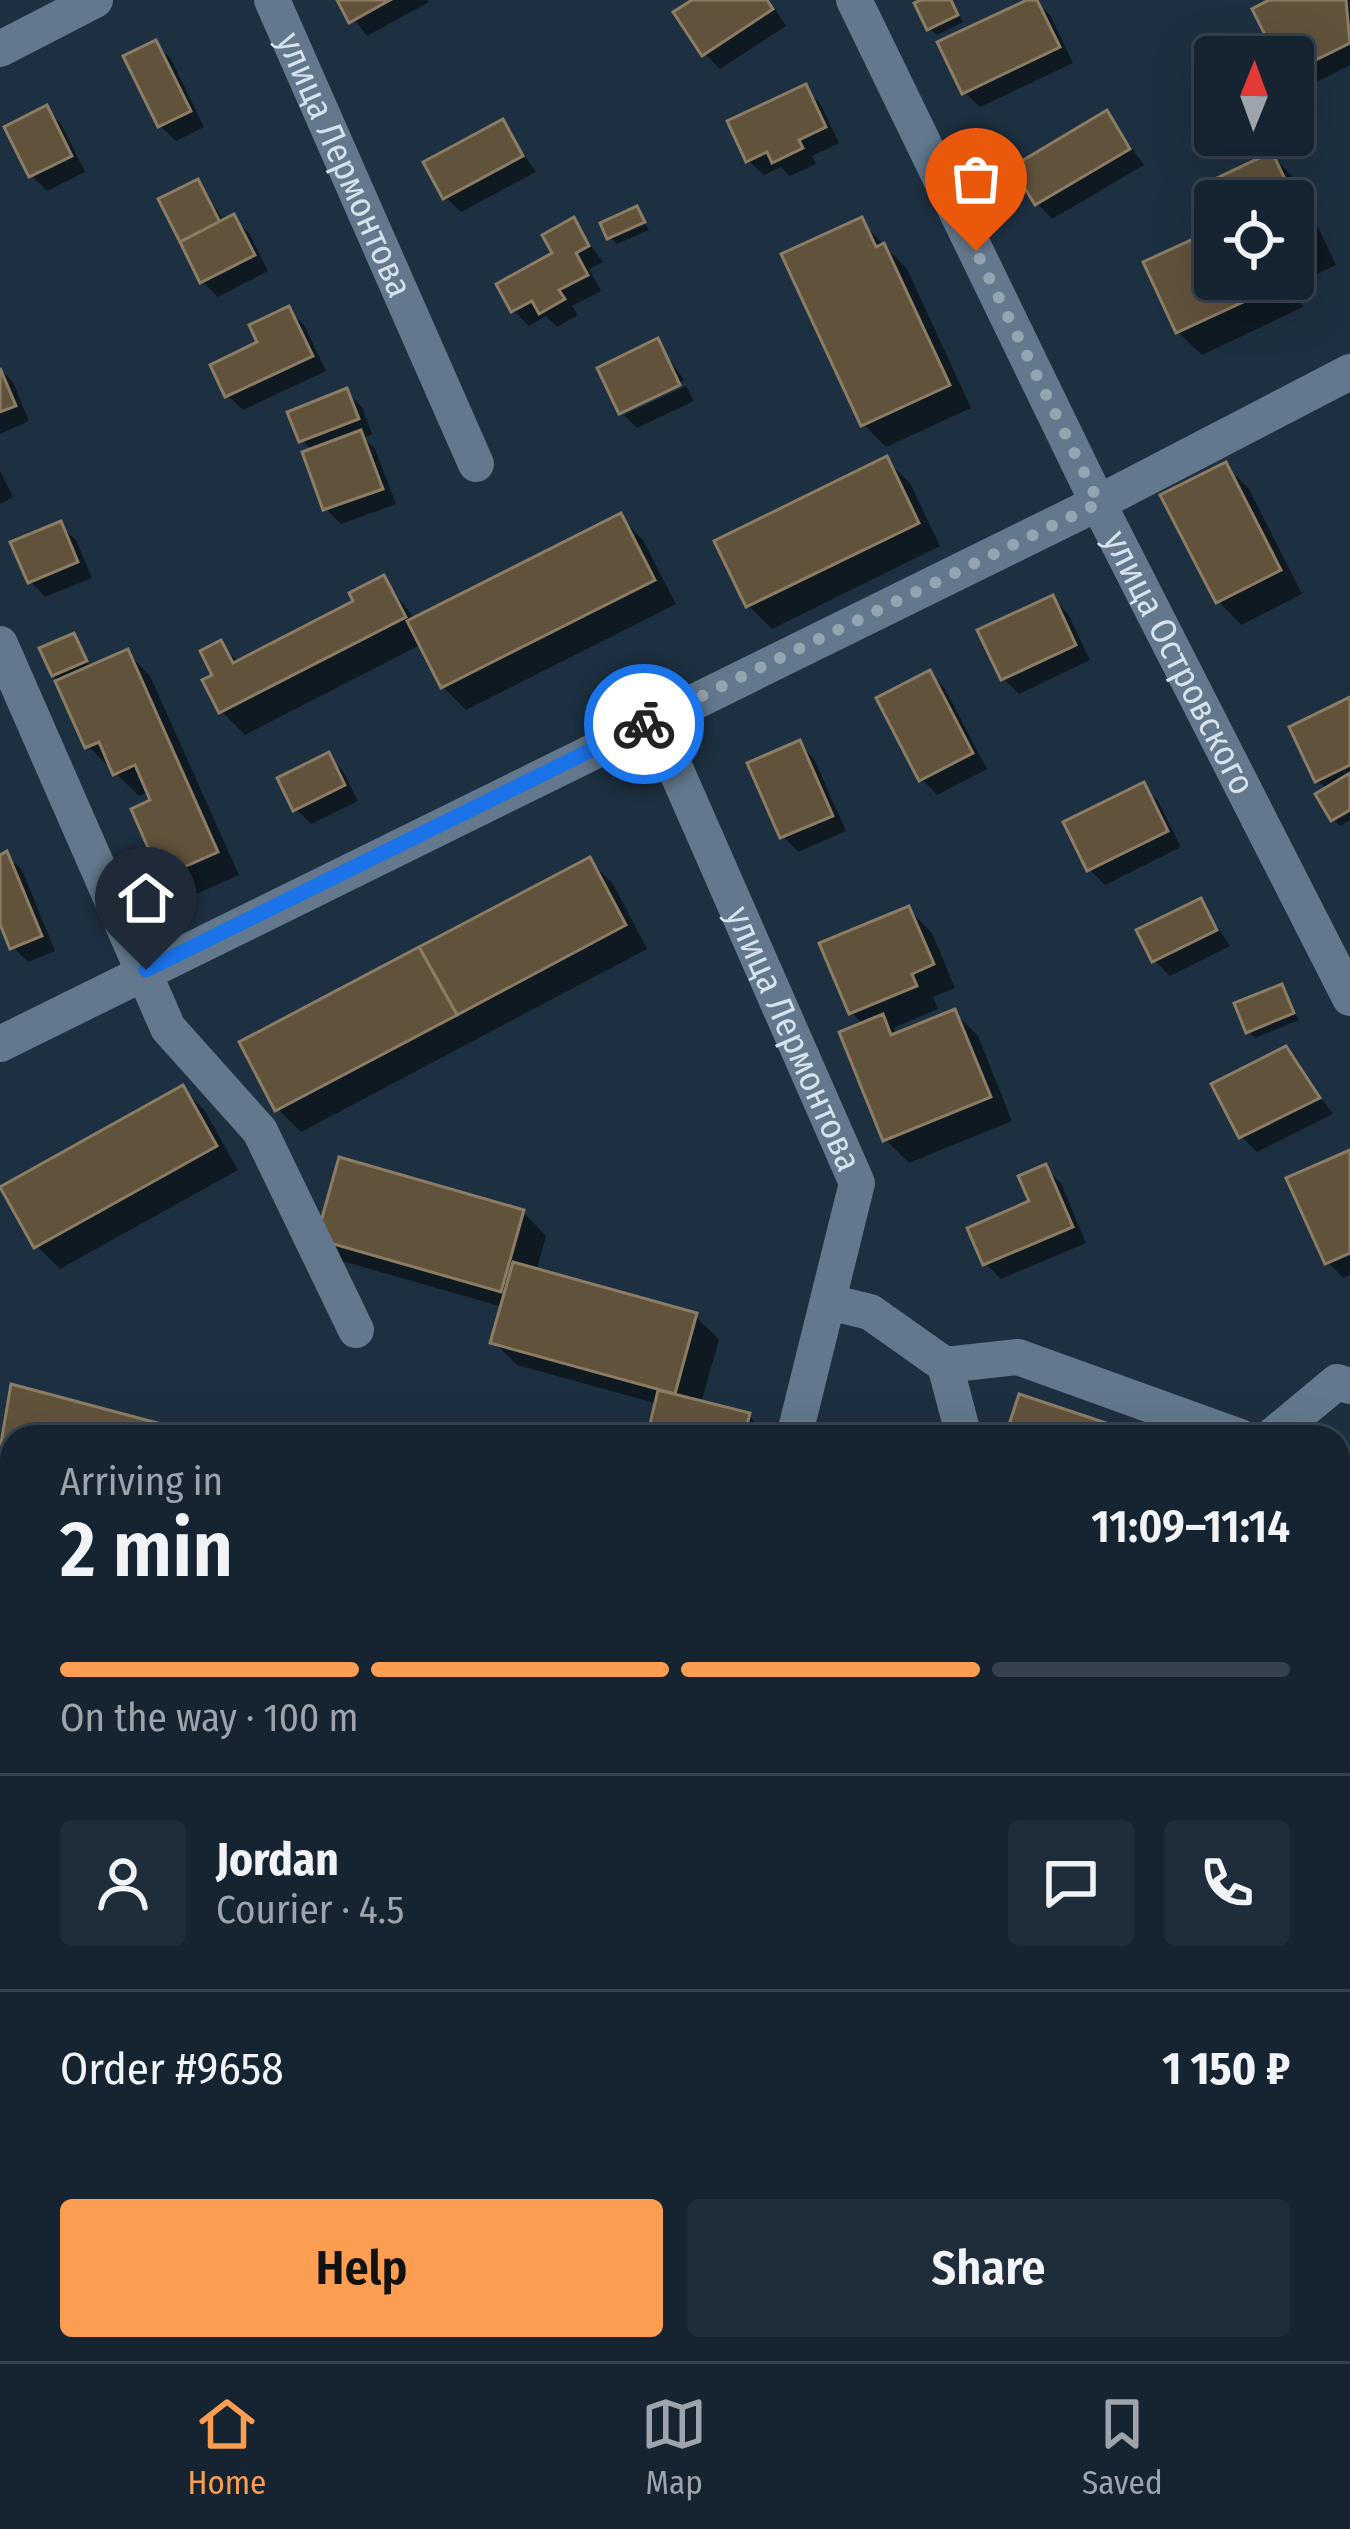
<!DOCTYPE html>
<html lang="en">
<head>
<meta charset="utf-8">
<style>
	body { margin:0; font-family:"Fira Sans Condensed",sans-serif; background:#1f2c39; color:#f1f3f6; height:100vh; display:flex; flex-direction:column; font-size:45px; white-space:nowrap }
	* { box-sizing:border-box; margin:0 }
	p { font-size:39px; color:#9ea4ab }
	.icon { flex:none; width:66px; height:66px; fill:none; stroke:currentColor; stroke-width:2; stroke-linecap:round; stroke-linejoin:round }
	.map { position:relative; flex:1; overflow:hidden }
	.details { position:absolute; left:0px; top:1425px; width:1350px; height:936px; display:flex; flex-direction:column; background:#162431; border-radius:36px 36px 0 0; box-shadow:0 12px 48px #0002,0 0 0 3px #35414d }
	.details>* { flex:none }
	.needle { width:78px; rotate:1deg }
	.fabs { position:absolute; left:1194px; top:36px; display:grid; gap:24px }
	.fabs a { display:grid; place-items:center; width:120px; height:120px; border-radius:12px; background:#162431; box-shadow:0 12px 48px #0002,0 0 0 3px #35414d; font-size:60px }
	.pin { position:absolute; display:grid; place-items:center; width:102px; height:102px; color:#fff; margin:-123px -51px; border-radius:50% 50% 50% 0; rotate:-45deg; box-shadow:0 0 12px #0007 }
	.pin .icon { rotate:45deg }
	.courier { position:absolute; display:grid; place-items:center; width:120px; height:120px; margin:-60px; border:9px solid #1a73e8; border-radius:50%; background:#fff; color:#222; box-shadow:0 3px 15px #0007 }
	.overview em { font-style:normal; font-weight:600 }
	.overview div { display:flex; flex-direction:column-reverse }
	.overview { display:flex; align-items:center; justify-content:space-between; height:204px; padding:0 60px }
	h1 { font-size:78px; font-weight:600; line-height:90px }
	.bar { display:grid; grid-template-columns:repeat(4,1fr); gap:18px 12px; align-content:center; height:144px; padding:0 60px }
	.bar i { height:15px; border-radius:9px; background:#35414d }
	.bar .active { background:#fc9e52 }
	.bar p { grid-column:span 4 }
	.line { display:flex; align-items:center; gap:30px; padding:0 60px; border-top:3px solid #35414d }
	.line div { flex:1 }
	.round { display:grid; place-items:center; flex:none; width:126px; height:126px; border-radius:12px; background:#1f2c39 }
	.cta { display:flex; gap:24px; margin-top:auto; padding:24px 60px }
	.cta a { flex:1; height:138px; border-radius:12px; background:#fc9e52; color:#111; font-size:48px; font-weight:600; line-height:138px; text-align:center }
	.cta a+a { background:#1f2c39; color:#f1f3f6 }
	.tab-bar { display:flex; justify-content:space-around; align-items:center; height:168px; border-top:3px solid #35414d; background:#162431; font-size:33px; color:#9ea4ab }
	.tab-bar a { display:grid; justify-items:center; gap:6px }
	.tab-bar .active { color:#fc9e52 }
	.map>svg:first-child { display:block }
	.shadow { fill:#0007 }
	.building { fill:#61523c; stroke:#8c7c64; stroke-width:3 }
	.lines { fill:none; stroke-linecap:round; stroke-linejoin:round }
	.minor { stroke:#63788c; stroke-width:36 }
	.major { stroke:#8e8860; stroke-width:36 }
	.done { stroke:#95a4b1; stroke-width:12; stroke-dasharray:0 21.6 }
	.route { stroke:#1a73e8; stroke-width:15 }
	.labels { text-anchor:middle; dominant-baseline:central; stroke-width:12; stroke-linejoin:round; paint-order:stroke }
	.street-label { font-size:36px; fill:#d6e2ed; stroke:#1d3041 }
</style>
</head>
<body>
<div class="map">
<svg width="1350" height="2361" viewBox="0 0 1350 2361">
	<rect width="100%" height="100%" fill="#1d3041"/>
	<g class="shadow">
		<polygon points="340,0 427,0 429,2 367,36"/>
		<polygon points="697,0 769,0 786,26 720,69 705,54"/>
		<polygon points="928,0 952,0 963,22 937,35 930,28"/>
		<polygon points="1034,0 1050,15 1073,63 980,107 964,92"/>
		<polygon points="1276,0 1350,0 1350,65 1303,89 1293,78 1293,57 1280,57"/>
		<polygon points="155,43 171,59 204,127 176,141 160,126"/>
		<polygon points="805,88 820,103 839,143 812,156 816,164 790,176 781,167 764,175 748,160"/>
		<polygon points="46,109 61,124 85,172 47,191 32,176"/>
		<polygon points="1107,114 1144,165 1052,219 1037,203"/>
		<polygon points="502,123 536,172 461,212 445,197"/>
		<polygon points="1272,156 1295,179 1336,265 1292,286 1303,307 1202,355 1178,332 1215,232 1215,279 1293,279 1293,201 1215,201 1215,217 1202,188"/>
		<polygon points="198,183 225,222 233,218 249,233 268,271 218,297 203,282 162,200"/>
		<polygon points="636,210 649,230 617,244 610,237"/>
		<polygon points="573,221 603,262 589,269 601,291 572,306 578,315 557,327 546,316 529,326 513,310 556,255"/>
		<polygon points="861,221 907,269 971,408 886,447 863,424"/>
		<polygon points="288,309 304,325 326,371 243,410 227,395"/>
		<polygon points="657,342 684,380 623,409 623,414 601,369"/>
		<polygon points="0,369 13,382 29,421 0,434"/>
		<polygon points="686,386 694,401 637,428 624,415"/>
		<polygon points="347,392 362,407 372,434 364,438 375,449 396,504 341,524 326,509 313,451 302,440"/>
		<polygon points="886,460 910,483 940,546 772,629 749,606"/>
		<polygon points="1225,465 1249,489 1302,594 1241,625 1218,601"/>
		<polygon points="0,471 13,497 0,504"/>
		<polygon points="620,517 643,540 676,604 466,710 443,687 422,644 245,735 222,712 206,681 217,676 220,644 240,663 358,602 383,579 416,620"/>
		<polygon points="60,525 76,540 92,578 45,597 30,581"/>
		<polygon points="1052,598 1068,614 1090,660 1019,694 1003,678"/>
		<polygon points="73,637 91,668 127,652 150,676 239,875 187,898 164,875 150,791 139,796 88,746 54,675"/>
		<polygon points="930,674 945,689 987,769 937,795 922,779"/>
		<polygon points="1350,701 1350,820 1340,826 1333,819 1328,790 1317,780"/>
		<polygon points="799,743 814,759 846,831 798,852 783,836"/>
		<polygon points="328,756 343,771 358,801 311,824 296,809"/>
		<polygon points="1143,786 1158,801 1181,847 1105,885 1089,869"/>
		<polygon points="7,855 22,870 55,951 28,962 13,947 0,916 0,858"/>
		<polygon points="590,861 613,884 647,949 301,1132 278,1109"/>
		<polygon points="1201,902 1230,946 1170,976 1155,961"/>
		<polygon points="908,909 932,933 955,988 933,997 938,1009 893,1028 899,1035 955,1013 978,1036 1012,1121 909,1163 886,1140 864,1025 852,1013"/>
		<polygon points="1281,987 1299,1020 1255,1038 1249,1031"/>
		<polygon points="1285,1050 1333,1114 1257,1152 1242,1137"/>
		<polygon points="182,1088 205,1111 238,1170 60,1269 37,1246"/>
		<polygon points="1350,1155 1350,1275 1343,1278 1328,1262"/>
		<polygon points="1045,1168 1061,1183 1086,1243 1001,1279 986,1264 1033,1203"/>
		<polygon points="523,1212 546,1236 536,1272 695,1316 719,1339 701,1404 748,1415 770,1437 650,1437 658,1404 517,1365 494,1342 503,1307 342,1261 319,1238"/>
		<polygon points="14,1387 199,1437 12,1437 12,1461 0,1449 0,1438"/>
		<polygon points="1338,1453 1350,1457 1350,1695 1338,1732"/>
		<polygon points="0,1789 12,1793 12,1911 0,1907"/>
		<polygon points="1338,2186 1350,2186 1350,2361 1313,2361 1301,2349 1338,2349"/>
		<polygon points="439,2349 556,2349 552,2361 451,2361"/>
		<polygon points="987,2349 1075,2349 1071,2361 1004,2361"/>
	</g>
	<g class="building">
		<polygon points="337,0 390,0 349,23"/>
		<polygon points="692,0 767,0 773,9 702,56 673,12"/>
		<polygon points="921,0 951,0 958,15 927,30 914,3"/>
		<polygon points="1027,0 1037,0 1060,47 962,94 937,42"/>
		<polygon points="1269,0 1346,0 1350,43 1293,71 1293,57 1276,57 1252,9"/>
		<polygon points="156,40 191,111 158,127 123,56"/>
		<polygon points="806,84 826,127 799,140 803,148 772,163 767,152 746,162 727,121"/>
		<polygon points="47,105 72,156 29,177 4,127"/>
		<polygon points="1107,110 1130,149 1035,205 1012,167"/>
		<polygon points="503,119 523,156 443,199 423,162"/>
		<polygon points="1272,152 1315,242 1293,252 1293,201 1215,201 1215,224 1198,187"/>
		<polygon points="198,179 220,222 180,242 158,199"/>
		<polygon points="637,206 645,222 607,239 600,223"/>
		<polygon points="234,214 255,255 200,283 180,242"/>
		<polygon points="574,217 589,246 576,253 588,275 559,290 565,299 539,314 532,301 511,312 496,284 552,253 542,235"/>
		<polygon points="862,217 876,247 884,243 950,385 861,426 781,254"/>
		<polygon points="1215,229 1215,279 1279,279 1282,284 1176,333 1143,262"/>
		<polygon points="289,306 313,356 225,397 210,365 257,342 249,325"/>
		<polygon points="658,338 680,385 619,414 597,368"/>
		<polygon points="0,368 16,406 0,412"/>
		<polygon points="347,388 359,419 299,442 287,412"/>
		<polygon points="361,430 383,489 323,510 302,452"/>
		<polygon points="887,456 919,523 746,607 714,541"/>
		<polygon points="1226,462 1281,570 1216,603 1160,495"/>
		<polygon points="621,513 655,580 441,688 407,621"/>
		<polygon points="61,521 78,562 28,583 10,542"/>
		<polygon points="384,575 406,617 219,713 202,680 212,675 200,651 221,640 233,663 353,601 349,593"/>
		<polygon points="1053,595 1076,645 1001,680 977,630"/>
		<polygon points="74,633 87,661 52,676 39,648"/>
		<polygon points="128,649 218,852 161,877 131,809 150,800 135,765 113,775 99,742 85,748 55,681"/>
		<polygon points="930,670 973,753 919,781 876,698"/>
		<polygon points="1350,697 1350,765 1315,782 1289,727"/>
		<polygon points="800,740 833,816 780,838 747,763"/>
		<polygon points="329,752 345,785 293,811 277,778"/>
		<polygon points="1350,773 1350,810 1331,821 1315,794"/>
		<polygon points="1144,782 1168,831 1087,871 1063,822"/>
		<polygon points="7,851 42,936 10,949 0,924 0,855"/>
		<polygon points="590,857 626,925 457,1015 419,947"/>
		<polygon points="1201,898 1217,930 1152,962 1136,930"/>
		<polygon points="909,906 934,964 912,974 917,986 849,1014 819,943"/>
		<polygon points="419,947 457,1015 275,1111 239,1042"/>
		<polygon points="1282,984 1294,1013 1246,1033 1234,1003"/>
		<polygon points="955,1009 991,1097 883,1141 839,1032 883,1014 891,1035"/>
		<polygon points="1286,1046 1320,1098 1239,1138 1211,1084"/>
		<polygon points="183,1085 217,1146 34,1248 0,1187"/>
		<polygon points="1350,1150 1350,1253 1325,1264 1286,1178"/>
		<polygon points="339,1157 524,1210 501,1292 316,1239"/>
		<polygon points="1046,1164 1073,1227 983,1265 967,1228 1029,1201 1018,1176"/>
		<polygon points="513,1262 697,1313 675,1394 490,1343"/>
		<polygon points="11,1384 210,1437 12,1437 12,1453 0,1449"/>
		<polygon points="658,1390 750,1413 744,1437 647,1437"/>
		<polygon points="1019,1394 1148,1437 1005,1437"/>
		<polygon points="1338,1450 1350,1454 1350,1574 1338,1611"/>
		<polygon points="0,1786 12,1790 12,1893 0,1889"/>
		<polygon points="1338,2180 1350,2183 1350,2359 1317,2349 1338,2349"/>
		<polygon points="436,2349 525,2349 520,2361 466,2361"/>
	</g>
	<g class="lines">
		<g class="minor">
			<path id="s1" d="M272 0 476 464"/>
			<path id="s2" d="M854 0 1098 503 1350 998"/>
			<polyline points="0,49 95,0"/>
			<polyline points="0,644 168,1028 260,1131 356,1330"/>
			<path id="s3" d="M654 720 857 1183 794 1437"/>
			<polyline points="0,1044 1098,503 1350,372"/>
			<polyline points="829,1302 870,1312 945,1365 1018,1357 1240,1437"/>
			<polyline points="945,1365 964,1437"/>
			<polyline points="1271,1437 1337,1382 1350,1386"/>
			<polyline points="1338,1996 1350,1958"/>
			<polyline points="1107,2349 1110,2361"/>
			<polyline points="858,2361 862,2349"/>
		</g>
		<g class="major">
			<polyline points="0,1686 12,1689"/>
			<polyline points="1338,2088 1350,2092"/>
		</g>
	</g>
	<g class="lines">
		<polyline class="done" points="644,724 1099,503 976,251"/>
		<polyline class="route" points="146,970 644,724"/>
	</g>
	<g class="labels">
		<g class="street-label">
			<text stroke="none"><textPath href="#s1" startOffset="180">улица Лермонтова</textPath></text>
			<text stroke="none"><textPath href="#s2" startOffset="738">улица Островского</textPath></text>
			<text stroke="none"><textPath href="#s3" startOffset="348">улица Лермонтова</textPath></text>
		</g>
	</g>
</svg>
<div class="fabs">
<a><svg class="needle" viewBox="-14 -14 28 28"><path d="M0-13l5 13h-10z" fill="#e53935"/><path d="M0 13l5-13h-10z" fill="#9ea4ab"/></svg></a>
<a><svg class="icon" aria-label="locate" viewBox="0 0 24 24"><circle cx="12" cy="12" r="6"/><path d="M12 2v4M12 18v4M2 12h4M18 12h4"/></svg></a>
</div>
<div class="pin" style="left:976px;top:251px;background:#ea580c"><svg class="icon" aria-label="bag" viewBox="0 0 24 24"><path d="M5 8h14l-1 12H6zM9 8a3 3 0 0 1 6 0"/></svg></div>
<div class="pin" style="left:146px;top:970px;background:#1f2937"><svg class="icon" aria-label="home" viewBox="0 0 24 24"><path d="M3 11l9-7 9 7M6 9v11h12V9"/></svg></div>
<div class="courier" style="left:644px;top:724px"><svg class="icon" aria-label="bike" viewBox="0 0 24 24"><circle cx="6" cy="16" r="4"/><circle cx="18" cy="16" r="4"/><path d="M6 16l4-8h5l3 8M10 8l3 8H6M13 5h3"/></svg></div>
<section class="details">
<div class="overview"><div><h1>2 min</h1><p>Arriving in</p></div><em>11:09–11:14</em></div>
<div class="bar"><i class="active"></i><i class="active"></i><i class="active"></i><i></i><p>On the way · 100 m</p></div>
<div class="line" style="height:216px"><a class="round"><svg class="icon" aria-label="person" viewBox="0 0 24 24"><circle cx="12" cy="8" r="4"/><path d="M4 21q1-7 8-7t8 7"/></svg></a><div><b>Jordan</b><p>Courier · 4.5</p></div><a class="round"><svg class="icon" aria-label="chat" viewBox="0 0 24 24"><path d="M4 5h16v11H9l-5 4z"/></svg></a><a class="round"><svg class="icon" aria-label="phone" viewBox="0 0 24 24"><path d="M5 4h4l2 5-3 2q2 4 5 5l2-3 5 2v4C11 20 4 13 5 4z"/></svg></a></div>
<div class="line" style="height:156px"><div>Order #9658</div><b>1 150 ₽</b></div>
<div class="cta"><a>Help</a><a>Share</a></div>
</section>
</div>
<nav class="tab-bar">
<a class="active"><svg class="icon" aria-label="home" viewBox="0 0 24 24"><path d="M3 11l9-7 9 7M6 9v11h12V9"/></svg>Home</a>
<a><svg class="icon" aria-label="map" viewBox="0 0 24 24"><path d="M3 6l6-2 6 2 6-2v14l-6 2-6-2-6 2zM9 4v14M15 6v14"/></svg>Map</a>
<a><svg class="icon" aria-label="saved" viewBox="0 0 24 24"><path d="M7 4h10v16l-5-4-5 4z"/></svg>Saved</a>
</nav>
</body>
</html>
